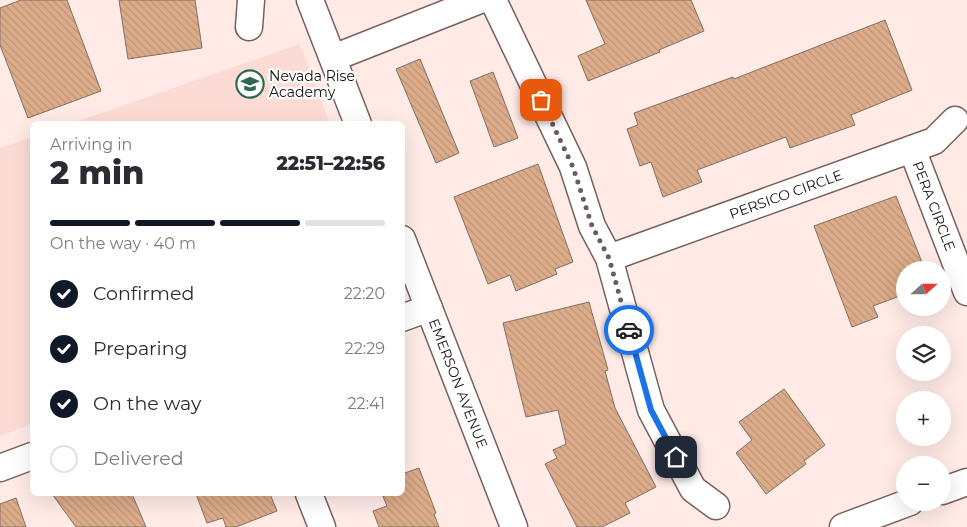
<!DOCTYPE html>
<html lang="en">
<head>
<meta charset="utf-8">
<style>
	body { margin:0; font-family:Montserrat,sans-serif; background:#f7f7f7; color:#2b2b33; height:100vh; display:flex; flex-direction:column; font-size:19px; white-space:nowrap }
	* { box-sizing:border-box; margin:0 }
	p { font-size:16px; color:#7c7c81 }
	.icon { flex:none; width:28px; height:28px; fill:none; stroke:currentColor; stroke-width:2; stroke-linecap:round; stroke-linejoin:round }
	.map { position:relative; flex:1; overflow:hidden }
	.details { position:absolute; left:30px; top:121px; width:375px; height:375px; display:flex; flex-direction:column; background:#fff; border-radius:8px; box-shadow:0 5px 20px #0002 }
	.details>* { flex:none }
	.needle { width:32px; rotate:69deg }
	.fabs { position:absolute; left:896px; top:261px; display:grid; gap:10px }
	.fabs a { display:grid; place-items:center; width:55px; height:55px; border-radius:50%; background:#fff; box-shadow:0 5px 20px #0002; font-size:25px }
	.pin { position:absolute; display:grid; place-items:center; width:42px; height:42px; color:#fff; margin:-21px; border-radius:10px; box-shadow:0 2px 8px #0006 }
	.courier { position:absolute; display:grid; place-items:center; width:50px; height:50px; margin:-25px; border:4px solid #1a73e8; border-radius:50%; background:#fff; color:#222; box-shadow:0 1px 6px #0007 }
	.overview em { font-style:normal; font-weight:800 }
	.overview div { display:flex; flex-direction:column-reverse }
	.overview { display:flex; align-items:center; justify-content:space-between; height:85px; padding:0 20px }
	h1 { font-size:32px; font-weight:800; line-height:38px }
	.bar { display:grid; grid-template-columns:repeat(4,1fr); gap:8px 5px; align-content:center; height:60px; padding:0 20px }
	.bar i { height:6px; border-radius:4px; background:#e1e1e2 }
	.bar .current { background:#111827 }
	.bar p { grid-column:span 4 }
	ol { padding:0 20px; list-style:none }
	li { display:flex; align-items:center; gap:15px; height:55px }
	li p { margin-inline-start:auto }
	li .icon { padding:5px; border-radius:50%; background:#111827; color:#fff; stroke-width:4 }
	li:last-child { color:#7c7c81 }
	li i { width:28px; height:28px; border:2px solid #e1e1e2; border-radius:50% }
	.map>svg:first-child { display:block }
	.built { fill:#fddbd5 }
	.building { fill:url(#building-back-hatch); stroke:#817064 }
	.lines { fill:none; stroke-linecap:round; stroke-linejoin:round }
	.minor-casing { stroke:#76615d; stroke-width:29 }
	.minor { stroke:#fff; stroke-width:26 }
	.done { stroke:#695c5a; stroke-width:5; stroke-dasharray:0 9 }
	.route { stroke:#1a73e8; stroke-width:6 }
	.labels { text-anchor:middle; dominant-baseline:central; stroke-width:4.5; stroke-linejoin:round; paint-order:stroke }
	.poi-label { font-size:14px; fill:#18100e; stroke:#fdfdfd; text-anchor:start }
	.street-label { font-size:14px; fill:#18100e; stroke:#fdfdfd }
</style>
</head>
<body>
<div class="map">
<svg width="967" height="527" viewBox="0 0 967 527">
	<defs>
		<pattern id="building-back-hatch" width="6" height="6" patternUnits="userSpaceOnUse" patternTransform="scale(1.25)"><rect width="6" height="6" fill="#dcac8a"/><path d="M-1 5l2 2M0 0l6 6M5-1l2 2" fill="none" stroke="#bc9376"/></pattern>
	</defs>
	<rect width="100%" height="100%" fill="#ffeae6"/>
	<g class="built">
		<polygon points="300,44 330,124 70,124"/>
		<polygon points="32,137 32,424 0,436 0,148"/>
	</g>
	<g class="building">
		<polygon points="21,0 67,0 101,91 28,118 0,45 0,8"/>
		<polygon points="119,0 195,0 202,48 128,59"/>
		<polygon points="586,0 691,0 704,31 659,50 660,52 588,81 578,56 605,44"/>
		<polygon points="885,20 912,90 851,115 855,125 790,148 786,137 697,170 702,182 663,197 651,162 640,166 627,129 638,125 634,113 733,77 734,79"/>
		<polygon points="420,59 459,153 436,163 396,69"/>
		<polygon points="493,72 518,138 494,147 470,81"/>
		<polygon points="538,164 573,262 555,269 557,274 516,291 510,275 488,284 454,197"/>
		<polygon points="896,196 925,270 905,270 905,294 873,306 878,317 852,327 814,226"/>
		<polygon points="589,302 608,370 605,371 615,408 656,487 625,503 630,513 602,527 577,527 545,464 557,458 553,450 566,444 558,410 526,417 503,323"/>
		<polygon points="784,389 825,445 804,461 806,464 766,494 736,453 752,440 739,422"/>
		<polygon points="419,468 436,513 434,514 439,527 379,527 373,511 387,506 382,494 402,494 402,474"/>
		<polygon points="52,494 132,494 146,527 76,527"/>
		<polygon points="196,494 270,494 277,511 236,527 226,527 223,518 207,523"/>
		<polygon points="16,498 26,527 0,527 0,504"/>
	</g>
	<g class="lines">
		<g class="minor-casing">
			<g id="minor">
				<polyline points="310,0 358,124"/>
				<polyline points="493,0 573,167 592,226 609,258 651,410 693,489 716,506"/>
				<polyline points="249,27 251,0"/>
				<polyline points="333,58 480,0"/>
				<path id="s1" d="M912 149 967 292"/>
				<path id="s2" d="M402 239 514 527"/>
				<path id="s3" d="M609 258 934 141 955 120"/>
				<polyline points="402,318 429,308"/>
				<polyline points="0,468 32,456"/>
				<polyline points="942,491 967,482"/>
				<polyline points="309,494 322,527"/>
				<polyline points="843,527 910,502"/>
			</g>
		</g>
		<use href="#minor" class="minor"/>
	</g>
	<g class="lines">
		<polyline class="done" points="541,100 573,167 592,226 609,258 629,330"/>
		<polyline class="route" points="629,330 651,410 676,457"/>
	</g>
	<defs>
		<g id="school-ring" transform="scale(1.4375)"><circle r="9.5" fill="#fdfdfd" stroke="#2f6851" stroke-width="1.5"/><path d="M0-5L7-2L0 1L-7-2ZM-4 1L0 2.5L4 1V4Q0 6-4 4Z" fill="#2f6851"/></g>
	</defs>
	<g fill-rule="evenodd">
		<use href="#school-ring" x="250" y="84"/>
	</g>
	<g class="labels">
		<g class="poi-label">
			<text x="269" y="76">Nevada Rise<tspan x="269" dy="16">Academy</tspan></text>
		</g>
		<g class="street-label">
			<text stroke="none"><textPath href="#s3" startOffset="188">PERSICO CIRCLE</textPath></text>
			<text stroke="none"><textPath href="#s1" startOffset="61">PERA CIRCLE</textPath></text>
			<text stroke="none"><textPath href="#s2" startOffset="155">EMERSON AVENUE</textPath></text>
		</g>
	</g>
</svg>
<div class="fabs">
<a><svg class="needle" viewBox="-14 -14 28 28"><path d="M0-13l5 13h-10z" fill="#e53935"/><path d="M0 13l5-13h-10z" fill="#7c7c81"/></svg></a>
<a><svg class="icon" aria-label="layers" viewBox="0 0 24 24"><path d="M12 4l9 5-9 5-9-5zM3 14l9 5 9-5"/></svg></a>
<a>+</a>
<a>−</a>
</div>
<div class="pin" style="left:541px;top:100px;background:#ea580c"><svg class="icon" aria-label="bag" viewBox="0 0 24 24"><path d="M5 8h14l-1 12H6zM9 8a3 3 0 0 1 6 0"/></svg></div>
<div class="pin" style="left:676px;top:457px;background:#1f2937"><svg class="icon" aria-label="home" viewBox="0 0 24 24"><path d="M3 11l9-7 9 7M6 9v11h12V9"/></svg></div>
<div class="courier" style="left:629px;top:330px"><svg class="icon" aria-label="car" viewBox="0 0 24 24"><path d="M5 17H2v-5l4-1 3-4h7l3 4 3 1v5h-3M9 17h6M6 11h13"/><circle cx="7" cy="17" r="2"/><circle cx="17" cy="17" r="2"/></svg></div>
<section class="details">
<div class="overview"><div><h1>2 min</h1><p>Arriving in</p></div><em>22:51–22:56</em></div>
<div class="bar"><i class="current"></i><i class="current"></i><i class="current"></i><i></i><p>On the way · 40 m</p></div>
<ol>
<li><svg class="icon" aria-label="check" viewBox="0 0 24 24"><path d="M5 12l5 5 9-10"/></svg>Confirmed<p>22:20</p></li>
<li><svg class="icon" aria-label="check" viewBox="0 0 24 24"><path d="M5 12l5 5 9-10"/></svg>Preparing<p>22:29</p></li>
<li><svg class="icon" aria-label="check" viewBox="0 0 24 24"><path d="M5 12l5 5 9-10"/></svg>On the way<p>22:41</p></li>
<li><i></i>Delivered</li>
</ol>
</section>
</div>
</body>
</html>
